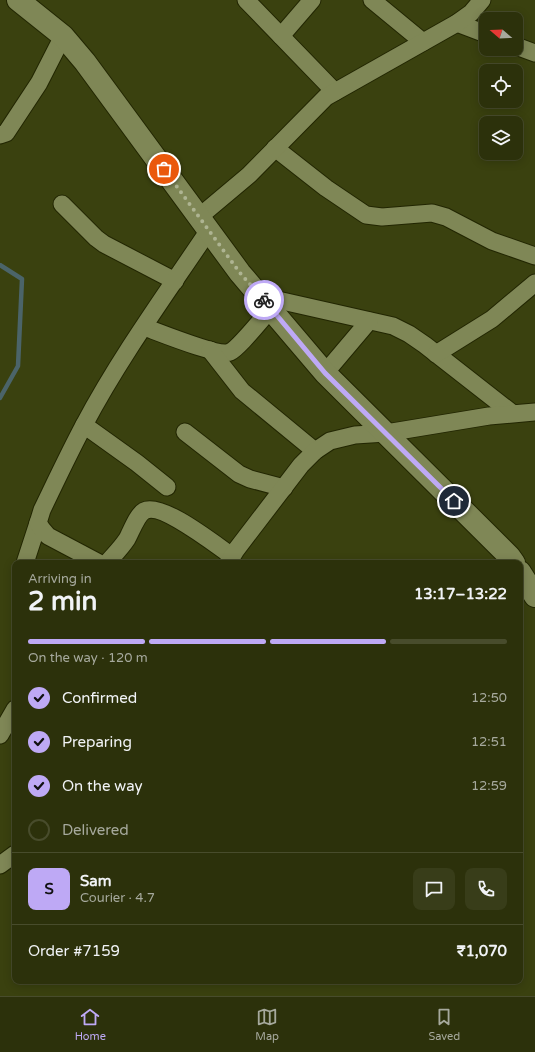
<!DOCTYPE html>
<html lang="en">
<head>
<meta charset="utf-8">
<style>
	body { margin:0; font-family:"Varela Round",sans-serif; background:#383d19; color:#f1f3f6; height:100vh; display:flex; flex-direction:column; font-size:15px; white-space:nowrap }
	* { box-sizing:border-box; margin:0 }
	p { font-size:13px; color:#a6a99d }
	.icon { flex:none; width:22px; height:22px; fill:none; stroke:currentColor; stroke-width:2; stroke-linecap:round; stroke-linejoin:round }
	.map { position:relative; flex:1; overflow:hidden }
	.side { position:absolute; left:12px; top:560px; width:511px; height:424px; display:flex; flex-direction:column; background:#2c310b; border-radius:8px; box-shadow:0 2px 10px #0003,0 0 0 1px #484c2c }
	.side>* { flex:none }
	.needle { width:26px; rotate:289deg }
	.buttons { position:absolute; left:479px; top:12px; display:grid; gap:8px }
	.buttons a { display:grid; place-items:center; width:44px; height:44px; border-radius:8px; background:#2c310b; box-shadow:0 2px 10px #0003,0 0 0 1px #484c2c; font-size:20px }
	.pin { position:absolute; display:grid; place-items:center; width:34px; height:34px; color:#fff; margin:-17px; border:2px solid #fff; border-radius:50%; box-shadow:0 1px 4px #0007 }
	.courier { position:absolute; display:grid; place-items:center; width:40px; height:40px; margin:-20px; border:3px solid #bea9f5; border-radius:50%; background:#fff; color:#222; box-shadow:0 1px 5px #0007 }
	.headline em { font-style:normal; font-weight:700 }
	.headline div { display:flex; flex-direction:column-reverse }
	.headline { display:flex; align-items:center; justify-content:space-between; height:68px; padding:0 16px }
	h1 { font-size:26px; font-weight:700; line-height:30px }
	.bar { display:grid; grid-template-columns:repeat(4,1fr); gap:6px 4px; align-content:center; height:48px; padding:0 16px }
	.bar i { height:5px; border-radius:3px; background:#484c2c }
	.bar .current { background:#bea9f5 }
	.bar p { grid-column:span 4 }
	.line { display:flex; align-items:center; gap:10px; padding:0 16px; border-top:1px solid #484c2c }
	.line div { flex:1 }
	.round { display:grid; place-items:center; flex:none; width:42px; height:42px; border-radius:8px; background:#383d19 }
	ol { padding:0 16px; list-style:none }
	li { display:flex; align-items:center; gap:12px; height:44px }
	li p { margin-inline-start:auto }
	li .icon { padding:4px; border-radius:50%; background:#bea9f5; color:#111; stroke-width:4 }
	li:last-child { color:#a6a99d }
	li i { width:22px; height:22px; border:2px solid #484c2c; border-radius:50% }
	.tabs { display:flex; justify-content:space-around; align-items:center; height:56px; border-top:1px solid #484c2c; background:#2c310b; font-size:11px; color:#a6a99d }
	.tabs a { display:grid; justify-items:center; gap:2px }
	.tabs .current { color:#bea9f5 }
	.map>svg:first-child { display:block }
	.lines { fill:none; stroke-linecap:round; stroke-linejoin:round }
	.stream { stroke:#4b6469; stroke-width:4.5 }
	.street-casing { stroke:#222602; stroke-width:19 }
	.secondary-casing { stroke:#222602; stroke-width:24 }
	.street { stroke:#7f8756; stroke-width:17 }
	.secondary { stroke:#7f8756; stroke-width:22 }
	.done { stroke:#aeb492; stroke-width:4; stroke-dasharray:0 7.2 }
	.route { stroke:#bea9f5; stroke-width:5 }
</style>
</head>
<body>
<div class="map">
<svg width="535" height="996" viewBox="0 0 535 996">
	<rect width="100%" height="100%" fill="#3a410f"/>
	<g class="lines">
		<polyline class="stream" points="0,265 22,279 18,366 0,398"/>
		<g class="street-casing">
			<g id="street">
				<polyline points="246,0 335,92"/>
				<polyline points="372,0 423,42"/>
				<polyline points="457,23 486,34"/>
				<polyline points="281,36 312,0"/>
				<polyline points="516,46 535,53"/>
				<polyline points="0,135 6,133 39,83 63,36"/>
				<polyline points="275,148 326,188 366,215 382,217 432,213 446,217 492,241 535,256"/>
				<polyline points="62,204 96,238 104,244 175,281"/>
				<polyline points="199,217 249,175 326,97 457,23 471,13 482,0"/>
				<polyline points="260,296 393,326 409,334 425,345 512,413"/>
				<path d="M144 327C158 332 219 357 230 352 239 348 263 317 271 309"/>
				<polyline points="210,350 242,391 315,451"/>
				<polyline points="436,354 492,319 535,283"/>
				<polyline points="325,373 369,321"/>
				<polyline points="84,425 137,463 167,487"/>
				<polyline points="185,432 239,474 250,479 284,488"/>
				<polyline points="25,563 38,523"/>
				<path d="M99 563 48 536 42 529 38 523 42 510C56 481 69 453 84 425 120 357 166 294 209 230"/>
				<path d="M107 563C114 555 121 548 127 539 131 532 137 515 144 511 161 501 217 546 232 556"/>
				<polyline points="228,563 236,550 301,465 315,451 330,441 355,435 386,433 489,416 535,412"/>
				<polyline points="0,735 15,709"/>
				<polyline points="0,865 15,854"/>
			</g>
		</g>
		<g class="secondary-casing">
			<g id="secondary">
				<polyline points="18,0 63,36 85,62 240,273 325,373 509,556 514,563"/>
				<polyline points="520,572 535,596"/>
			</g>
		</g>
		<use href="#street" class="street"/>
		<use href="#secondary" class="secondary"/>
	</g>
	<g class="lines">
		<polyline class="done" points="164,169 240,273 264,300"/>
		<polyline class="route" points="264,300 325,373 454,501"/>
	</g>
</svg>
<div class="buttons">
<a><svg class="needle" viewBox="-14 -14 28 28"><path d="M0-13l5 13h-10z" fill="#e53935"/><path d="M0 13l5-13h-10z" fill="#a6a99d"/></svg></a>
<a><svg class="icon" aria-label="locate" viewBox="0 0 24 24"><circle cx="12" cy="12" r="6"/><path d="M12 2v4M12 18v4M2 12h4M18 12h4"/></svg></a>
<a><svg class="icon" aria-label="layers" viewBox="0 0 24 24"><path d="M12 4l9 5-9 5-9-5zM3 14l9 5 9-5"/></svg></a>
</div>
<div class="pin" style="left:164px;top:169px;background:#ea580c"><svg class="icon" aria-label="bag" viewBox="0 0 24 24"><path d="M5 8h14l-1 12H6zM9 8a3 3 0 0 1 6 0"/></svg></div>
<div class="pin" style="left:454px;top:501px;background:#1f2937"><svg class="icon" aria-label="home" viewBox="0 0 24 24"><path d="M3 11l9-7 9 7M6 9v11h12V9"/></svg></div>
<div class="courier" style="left:264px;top:300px"><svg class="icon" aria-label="bike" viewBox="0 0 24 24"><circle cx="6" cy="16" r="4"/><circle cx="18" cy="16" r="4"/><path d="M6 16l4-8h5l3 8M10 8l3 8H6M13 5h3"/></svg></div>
<section class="side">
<div class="headline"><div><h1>2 min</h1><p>Arriving in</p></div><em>13:17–13:22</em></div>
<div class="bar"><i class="current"></i><i class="current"></i><i class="current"></i><i></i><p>On the way · 120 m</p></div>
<ol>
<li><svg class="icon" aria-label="check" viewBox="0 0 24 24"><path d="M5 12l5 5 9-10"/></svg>Confirmed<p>12:50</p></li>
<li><svg class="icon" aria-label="check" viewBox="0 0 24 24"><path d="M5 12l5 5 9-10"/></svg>Preparing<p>12:51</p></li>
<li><svg class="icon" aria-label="check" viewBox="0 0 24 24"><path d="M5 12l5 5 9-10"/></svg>On the way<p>12:59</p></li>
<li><i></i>Delivered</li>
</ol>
<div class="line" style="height:72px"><b class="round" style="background:#bea9f5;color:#111">S</b><div><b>Sam</b><p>Courier · 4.7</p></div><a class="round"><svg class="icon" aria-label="chat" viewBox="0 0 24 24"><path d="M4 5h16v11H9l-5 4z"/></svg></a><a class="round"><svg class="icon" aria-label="phone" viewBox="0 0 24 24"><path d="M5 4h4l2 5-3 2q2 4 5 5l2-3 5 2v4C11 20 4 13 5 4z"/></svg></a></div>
<div class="line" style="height:52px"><div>Order #7159</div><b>₹1,070</b></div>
</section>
</div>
<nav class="tabs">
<a class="current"><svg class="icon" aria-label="home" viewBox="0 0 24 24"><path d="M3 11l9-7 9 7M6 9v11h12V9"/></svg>Home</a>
<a><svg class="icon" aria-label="map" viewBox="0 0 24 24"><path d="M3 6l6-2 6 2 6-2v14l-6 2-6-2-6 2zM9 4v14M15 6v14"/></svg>Map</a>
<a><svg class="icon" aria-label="saved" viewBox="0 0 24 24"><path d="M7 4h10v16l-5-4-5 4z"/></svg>Saved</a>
</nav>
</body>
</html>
